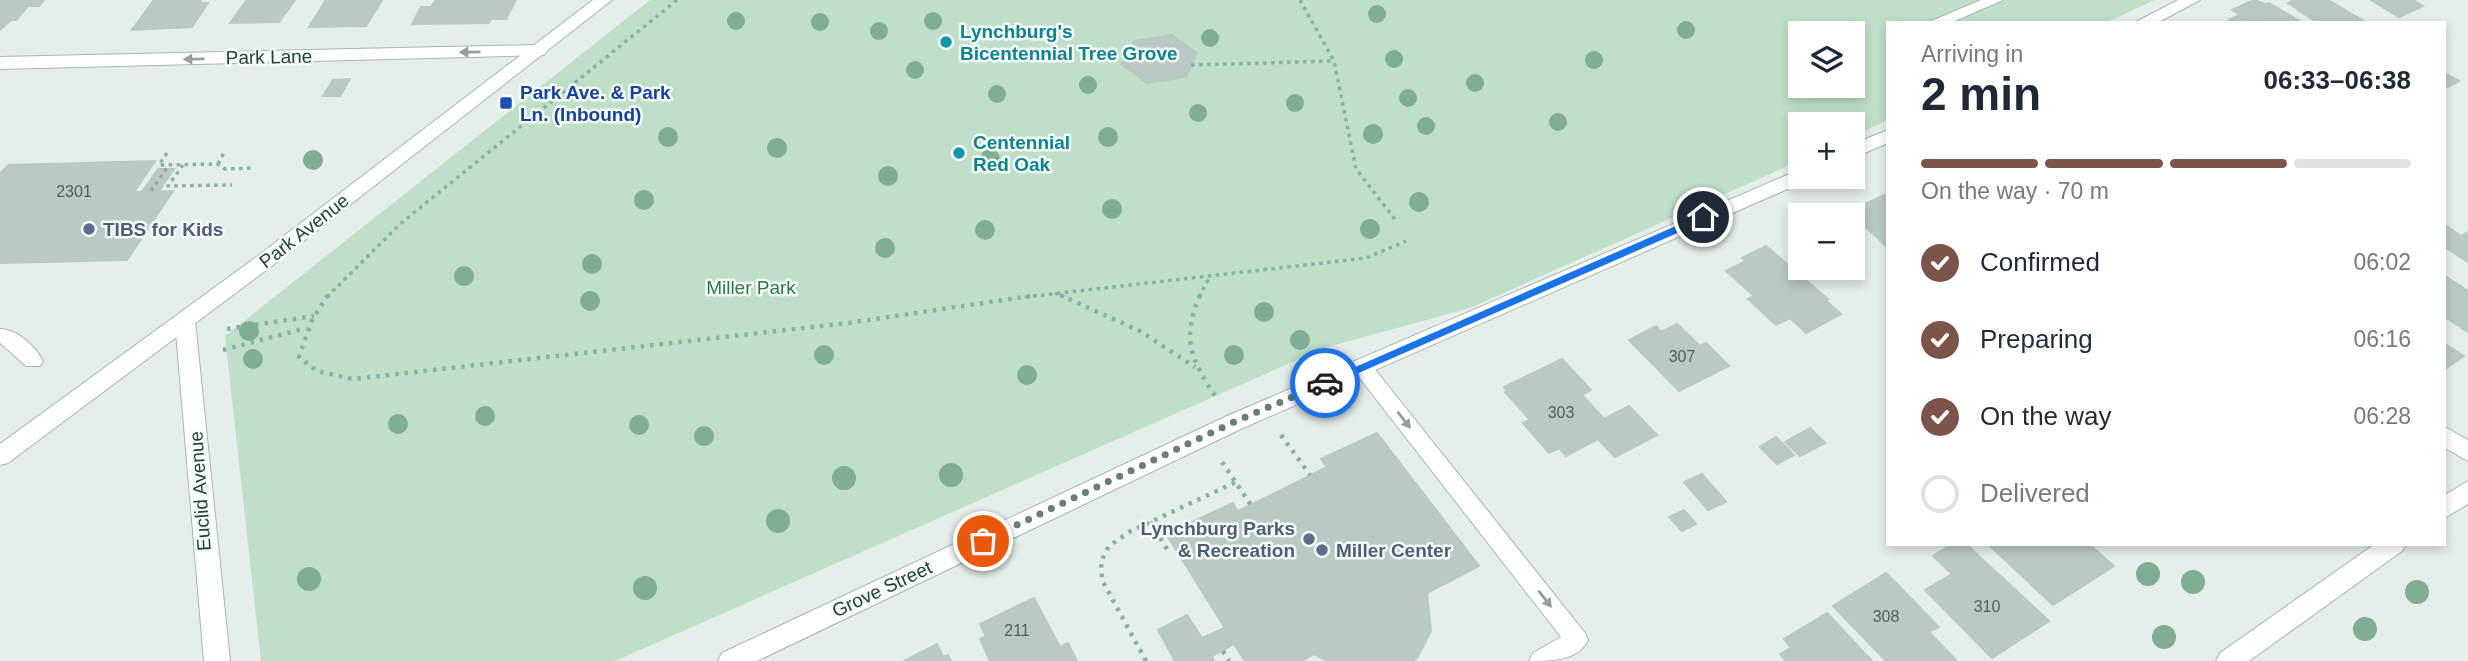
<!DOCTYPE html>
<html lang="en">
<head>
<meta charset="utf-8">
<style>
	body { margin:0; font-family:Arial,sans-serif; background:#f2f2f3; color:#1f2937; height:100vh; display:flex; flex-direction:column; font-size:26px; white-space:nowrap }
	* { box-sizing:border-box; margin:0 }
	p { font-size:23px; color:#747a83 }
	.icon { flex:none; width:38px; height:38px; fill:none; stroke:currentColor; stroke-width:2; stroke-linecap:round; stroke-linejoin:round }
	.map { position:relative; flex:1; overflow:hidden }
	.sheet { position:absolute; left:1886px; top:21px; width:560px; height:525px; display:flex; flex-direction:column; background:#fff; border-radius:0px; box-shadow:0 4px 10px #0003 }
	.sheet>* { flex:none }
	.tools { position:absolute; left:1788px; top:21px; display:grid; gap:14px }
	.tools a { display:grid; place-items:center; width:77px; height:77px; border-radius:0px; background:#fff; box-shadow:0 4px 10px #0003; font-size:35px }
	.pin { position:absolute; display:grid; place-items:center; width:60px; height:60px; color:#fff; margin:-30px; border:4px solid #fff; border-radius:50%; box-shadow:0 2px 7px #0007 }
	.courier { position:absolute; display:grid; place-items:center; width:70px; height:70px; margin:-35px; border:5px solid #1a73e8; border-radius:50%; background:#fff; color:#222; box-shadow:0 2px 9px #0007 }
	.summary em { font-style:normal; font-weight:700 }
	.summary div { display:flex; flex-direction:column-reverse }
	.summary { display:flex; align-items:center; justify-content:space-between; height:119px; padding:0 35px }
	h1 { font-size:46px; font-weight:700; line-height:52px }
	.bar { display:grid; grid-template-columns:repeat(4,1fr); gap:10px 7px; align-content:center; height:84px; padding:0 35px }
	.bar i { height:9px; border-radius:5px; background:#e0e1e3 }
	.bar .selected { background:#7d544a }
	.bar p { grid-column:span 4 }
	ol { padding:0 35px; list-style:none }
	li { display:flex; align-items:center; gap:21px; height:77px }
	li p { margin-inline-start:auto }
	li .icon { padding:7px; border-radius:50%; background:#7d544a; color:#fff; stroke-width:4 }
	li:last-child { color:#747a83 }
	li i { width:38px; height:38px; border:4px solid #e0e1e3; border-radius:50% }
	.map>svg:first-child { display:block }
	.green { fill:#bfdfc9; fill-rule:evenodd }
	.building { fill:#bbc9c4; stroke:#b8c8c2; stroke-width:2 }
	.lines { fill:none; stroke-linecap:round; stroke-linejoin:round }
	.service-casing { stroke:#a7b7b2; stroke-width:2 }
	.minor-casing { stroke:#a7b7b2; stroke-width:2 }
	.tertiary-casing { stroke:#a7b7b2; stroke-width:2 }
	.secondary-casing { stroke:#a4bab3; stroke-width:2 }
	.path-far1 { stroke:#86b2a6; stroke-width:3.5; stroke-dasharray:3.5 4.5; stroke-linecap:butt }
	.path { stroke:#86b2a6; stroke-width:4.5; stroke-dasharray:3.5 6; stroke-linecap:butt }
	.service { fill:#fff; fill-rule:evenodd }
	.minor { fill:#fff; fill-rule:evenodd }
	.tertiary { fill:#fff; fill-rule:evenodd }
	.secondary { fill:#fff; fill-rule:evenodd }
	.tree { fill:#80ad94 }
	.oneway { fill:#92a09c }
	.route { fill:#1a73e8 }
	.done { stroke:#687e78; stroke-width:7; stroke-dasharray:0 12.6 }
	.culture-dot { fill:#0f9aa8; stroke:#f6fbf9; stroke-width:2.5 }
	.transit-dot { fill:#1a4fb4; stroke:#f6fbf9; stroke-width:2.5 }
	.service-dot { fill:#5c6f8a; stroke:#f6fbf9; stroke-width:2.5 }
	.labels { text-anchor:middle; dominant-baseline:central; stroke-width:5; stroke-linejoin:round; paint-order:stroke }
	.number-label { font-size:16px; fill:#4a635c }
	.culture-label { font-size:19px; font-weight:bold; fill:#0d838f; stroke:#f6fbf9; text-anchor:start }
	.street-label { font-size:19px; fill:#24413a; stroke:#f6fbf9 }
	.transit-label { font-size:19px; font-weight:bold; fill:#164399; stroke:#f6fbf9; text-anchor:start }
	.service-label { font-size:19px; font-weight:bold; fill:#4e5e75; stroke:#f6fbf9; text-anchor:start }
	.park-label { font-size:19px; fill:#2e784d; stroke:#f6fbf9 }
</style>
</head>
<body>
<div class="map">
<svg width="2468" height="661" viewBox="0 0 2468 661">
	<rect width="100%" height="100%" fill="#e5eeeb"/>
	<path class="green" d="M650 0H2155L2105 23H1888V120L1853 136V124H1801V160L1470 308 1324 348 615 661H261L225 336ZM1801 33H1853V86H1801Z"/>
	<g class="building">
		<polygon points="0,0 44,0 39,6 28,6 16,20 11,20 0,30"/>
		<polygon points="154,0 201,0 198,3 208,3 192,27 132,30"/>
		<polygon points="247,0 295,0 279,22 230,23"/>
		<polygon points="326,0 382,0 366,26 309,27"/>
		<polygon points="436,0 516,0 506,19 491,19 489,23 412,24 421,7 431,7"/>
		<polygon points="2254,0 2265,4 2269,3 2303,23 2228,20 2240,15 2232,10"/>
		<polygon points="2294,0 2328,0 2367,23 2318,23 2288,3"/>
		<polygon points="2371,0 2413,0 2423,6 2399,17"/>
		<polygon points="1172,35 1197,53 1186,77 1147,83 1121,64 1134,41"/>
		<polygon points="2445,73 2459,81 2448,87 2445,85"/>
		<polygon points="350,79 340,96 323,96 333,80"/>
		<polygon points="155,161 134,192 173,191 127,260 0,263 0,174 8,165"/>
		<polygon points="158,169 174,169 159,191 142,192"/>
		<polygon points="1887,194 1888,196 1888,248 1849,211"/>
		<polygon points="2445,225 2461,236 2468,232 2468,262 2445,247"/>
		<polygon points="1766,246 1828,299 1825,300 1841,314 1806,333 1790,318 1776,325 1748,299 1754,296 1726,271 1746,261 1742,258"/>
		<polygon points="2445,276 2468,291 2468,332 2445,317"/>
		<polygon points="1677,324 1700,346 1706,343 1729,366 1679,391 1629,340 1656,326 1661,332"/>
		<polygon points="2445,344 2464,356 2445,369"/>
		<polygon points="1562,359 1591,390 1582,395 1604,419 1629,406 1657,435 1615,457 1598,439 1566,456 1559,448 1549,453 1523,423 1530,420 1505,392 1507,391 1504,387"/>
		<polygon points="1810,428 1825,443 1800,456 1785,442"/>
		<polygon points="1377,433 1479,566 1427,593 1431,631 1417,658 1412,661 1327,661 1314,654 1302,661 1245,661 1234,644 1212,656 1214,661 1175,661 1158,630 1187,615 1202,638 1225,628 1166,534 1233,503 1237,511 1251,505 1327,467 1321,459"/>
		<polygon points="1776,437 1794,455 1777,464 1760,447"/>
		<polygon points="1702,474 1726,502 1708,510 1684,482"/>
		<polygon points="1684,510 1696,524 1682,531 1669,517"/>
		<polygon points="1952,544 1966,544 2049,621 1992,658 1925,590 1952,574 1933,556"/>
		<polygon points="1988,544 2089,544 2114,566 2053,605"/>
		<polygon points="1886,573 1939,627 1929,632 1957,661 1886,661 1833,606"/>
		<polygon points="1034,598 1060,647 1068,643 1077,661 990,661 980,639 986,636 980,624"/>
		<polygon points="1827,613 1872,661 1786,661 1780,654 1791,648 1784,639"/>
		<polygon points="937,644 943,657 948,655 951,661 904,661"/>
	</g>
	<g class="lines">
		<g class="service-casing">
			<g id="service">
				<polygon points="1981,0 2003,0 1950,23 1927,23"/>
				<path d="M0 329C17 329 35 346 43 361L40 366H26L0 343Z"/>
				<path d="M1362 359 1369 362 1585 633 1588 640C1578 661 1551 661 1529 661L1533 653 1561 637 1355 372 1352 367 1355 362Z"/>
			</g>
		</g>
		<g class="minor-casing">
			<g id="minor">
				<polygon points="2178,0 2200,0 2157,23 2134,23"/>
				<polygon points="538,45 547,51 544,55 0,69 0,57"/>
				<polygon points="1888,130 1888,143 1853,158 1853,144"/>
				<polygon points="1801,169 1801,177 1809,177 1808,180 1243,428 757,661 718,661 722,653 1227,416"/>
				<polygon points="185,313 192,315 195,321 230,661 204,661 175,321 178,315"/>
				<polygon points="2445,427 2468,440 2468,461 2445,448"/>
			</g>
		</g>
		<g class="tertiary-casing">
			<g id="tertiary">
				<polygon points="2468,481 2468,504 2445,518 2445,495"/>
				<polygon points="2375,544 2406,544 2402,551 2249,661 2216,661 2220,653"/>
			</g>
		</g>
		<g class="secondary-casing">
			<polygon id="secondary" points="593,0 612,0 273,265 8,463 0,465 0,444 259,255"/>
		</g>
		<g class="path-far1">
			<polyline points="1300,0 1334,61 1356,169 1397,222"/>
			<polyline points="1191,65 1334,61"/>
			<polyline points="167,153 159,165 218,164 225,169 254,168"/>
			<polyline points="218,164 225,151"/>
			<polyline points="183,165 168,186 232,185"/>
			<polyline points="151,191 168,166"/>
			<polyline points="1055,293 1064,297"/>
			<polyline points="327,297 400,224 677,0"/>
			<polyline points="1025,297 1366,258 1406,241"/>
			<polyline points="1199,297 1209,278"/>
		</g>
		<g class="path">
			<polyline points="328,295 312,320 299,357 317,371 353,379 848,323 1037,295"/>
			<polyline points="1060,295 1140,331 1195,367"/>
			<path d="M1200 295C1181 339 1191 360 1216 397"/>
			<polyline points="227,329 314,316"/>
			<polyline points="223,350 306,328"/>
			<polyline points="1281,435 1310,475"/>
			<polyline points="1222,462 1251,505"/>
			<polyline points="1150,522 1170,554"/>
			<polyline points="1223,651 1229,661"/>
			<polyline points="1146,661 1102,580 1101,561 1109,546 1129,532 1236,482"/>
		</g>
		<use href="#service" class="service"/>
		<use href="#minor" class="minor"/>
		<use href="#tertiary" class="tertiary"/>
		<use href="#secondary" class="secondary"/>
	</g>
	<g class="tree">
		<circle cx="1377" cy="14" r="9"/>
		<circle cx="736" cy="21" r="9"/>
		<circle cx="933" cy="21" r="9"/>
		<circle cx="820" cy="22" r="9"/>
		<circle cx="1686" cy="30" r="9"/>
		<circle cx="879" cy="31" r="9"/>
		<circle cx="1210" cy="38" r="9"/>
		<circle cx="1394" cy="59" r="9"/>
		<circle cx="1594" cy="60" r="9"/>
		<circle cx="915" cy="70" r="9"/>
		<circle cx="1475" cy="83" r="9"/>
		<circle cx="1088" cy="85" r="9"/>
		<circle cx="997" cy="94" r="9"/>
		<circle cx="1408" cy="98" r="9"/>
		<circle cx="1295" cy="103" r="9"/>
		<circle cx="1198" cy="113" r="9"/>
		<circle cx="1558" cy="122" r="9"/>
		<circle cx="1426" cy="126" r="9"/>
		<circle cx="1373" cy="134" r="10"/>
		<circle cx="668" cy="137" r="10"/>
		<circle cx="1108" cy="137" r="10"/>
		<circle cx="777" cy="148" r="10"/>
		<circle cx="990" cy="159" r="10"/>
		<circle cx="313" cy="160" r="10"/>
		<circle cx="888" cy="176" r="10"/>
		<circle cx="644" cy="200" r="10"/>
		<circle cx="1419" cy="202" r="10"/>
		<circle cx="1112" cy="209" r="10"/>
		<circle cx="1370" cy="229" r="10"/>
		<circle cx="985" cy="230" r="10"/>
		<circle cx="885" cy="248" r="10"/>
		<circle cx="592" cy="264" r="10"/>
		<circle cx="464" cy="276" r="10"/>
		<circle cx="590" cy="301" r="10"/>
		<circle cx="1264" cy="312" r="10"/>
		<circle cx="249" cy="331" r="10"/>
		<circle cx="1300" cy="340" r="10"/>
		<circle cx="824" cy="355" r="10"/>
		<circle cx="1234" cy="355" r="10"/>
		<circle cx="253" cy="359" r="10"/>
		<circle cx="1027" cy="375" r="10"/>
		<circle cx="485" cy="416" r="10"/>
		<circle cx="398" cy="424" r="10"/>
		<circle cx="639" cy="425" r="10"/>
		<circle cx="704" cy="436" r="10"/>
		<circle cx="951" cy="475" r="12"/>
		<circle cx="844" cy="478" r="12"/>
		<circle cx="778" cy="521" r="12"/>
		<circle cx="2148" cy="574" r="12"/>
		<circle cx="309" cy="579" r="12"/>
		<circle cx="2193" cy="582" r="12"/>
		<circle cx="645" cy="588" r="12"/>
		<circle cx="2417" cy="592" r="12"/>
		<circle cx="2365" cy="629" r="12"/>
		<circle cx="2164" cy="637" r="12"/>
	</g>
	<defs><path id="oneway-solid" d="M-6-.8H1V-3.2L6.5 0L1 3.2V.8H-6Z" transform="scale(1.75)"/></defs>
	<g class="oneway">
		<use href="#oneway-solid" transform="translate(470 52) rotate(179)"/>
		<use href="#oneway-solid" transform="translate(194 59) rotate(179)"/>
		<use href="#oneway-solid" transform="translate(1404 420) rotate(52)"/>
		<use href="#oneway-solid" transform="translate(1545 599) rotate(52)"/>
	</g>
	<polygon class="route" points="1703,214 1707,215 1707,220 1329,386 1321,386 1319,383"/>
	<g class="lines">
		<polyline class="done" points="983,541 1234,422 1325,383"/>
	</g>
	<g class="culture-dot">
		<circle cx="946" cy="42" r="7"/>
		<circle cx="959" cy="153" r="7"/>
	</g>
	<rect class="transit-dot" x="499" y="96" width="14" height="14" rx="3.5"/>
	<g class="service-dot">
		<circle cx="89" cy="229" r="7"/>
		<circle cx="1309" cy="539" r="7"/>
		<circle cx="1322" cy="550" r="7"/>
	</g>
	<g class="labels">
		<g class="number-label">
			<text x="74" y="191">2301</text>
			<text x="1682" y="356">307</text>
			<text x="1561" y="412">303</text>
			<text x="1987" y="606">310</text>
			<text x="1886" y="616">308</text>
			<text x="1017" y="630">211</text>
		</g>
		<g class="culture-label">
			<text x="960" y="31">Lynchburg's<tspan x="960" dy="22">Bicentennial Tree Grove</tspan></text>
			<text x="973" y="142">Centennial<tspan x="973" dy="22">Red Oak</tspan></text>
		</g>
		<g class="street-label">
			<text transform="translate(269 57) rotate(-1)">Park Lane</text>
			<text transform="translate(304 231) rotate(-38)">Park Avenue</text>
			<text transform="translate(200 491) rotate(-94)">Euclid Avenue</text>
			<text transform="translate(882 589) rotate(-25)">Grove Street</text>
		</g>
		<g class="transit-label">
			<text x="520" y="92">Park Ave. &amp; Park<tspan x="520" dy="22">Ln. (Inbound)</tspan></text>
		</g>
		<g class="service-label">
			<text x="103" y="229">TIBS for Kids</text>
			<text x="1295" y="528" text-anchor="end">Lynchburg Parks<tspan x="1295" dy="22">&amp; Recreation</tspan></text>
			<text x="1336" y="550">Miller Center</text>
		</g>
		<g class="park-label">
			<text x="751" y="287">Miller Park</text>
		</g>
	</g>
</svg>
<div class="tools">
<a><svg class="icon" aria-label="layers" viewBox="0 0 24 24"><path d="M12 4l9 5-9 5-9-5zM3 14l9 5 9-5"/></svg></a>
<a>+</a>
<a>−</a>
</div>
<div class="pin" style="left:983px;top:541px;background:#ea580c"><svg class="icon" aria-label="bag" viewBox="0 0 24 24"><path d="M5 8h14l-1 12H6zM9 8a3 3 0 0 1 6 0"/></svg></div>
<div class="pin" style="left:1703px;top:217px;background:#1f2937"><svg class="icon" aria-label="home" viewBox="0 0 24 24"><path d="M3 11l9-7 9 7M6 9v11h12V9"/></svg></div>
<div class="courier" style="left:1325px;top:383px"><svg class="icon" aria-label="car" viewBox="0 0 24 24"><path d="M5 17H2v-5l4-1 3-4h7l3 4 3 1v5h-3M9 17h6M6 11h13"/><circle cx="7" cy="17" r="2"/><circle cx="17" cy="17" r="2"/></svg></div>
<section class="sheet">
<div class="summary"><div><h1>2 min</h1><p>Arriving in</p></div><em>06:33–06:38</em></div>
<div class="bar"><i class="selected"></i><i class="selected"></i><i class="selected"></i><i></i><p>On the way · 70 m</p></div>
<ol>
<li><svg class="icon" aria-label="check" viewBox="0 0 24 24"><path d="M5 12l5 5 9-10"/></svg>Confirmed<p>06:02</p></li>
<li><svg class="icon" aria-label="check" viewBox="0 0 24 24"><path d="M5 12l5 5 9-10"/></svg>Preparing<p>06:16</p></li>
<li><svg class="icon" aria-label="check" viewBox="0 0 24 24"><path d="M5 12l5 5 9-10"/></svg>On the way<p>06:28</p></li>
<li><i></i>Delivered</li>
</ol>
</section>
</div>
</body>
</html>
